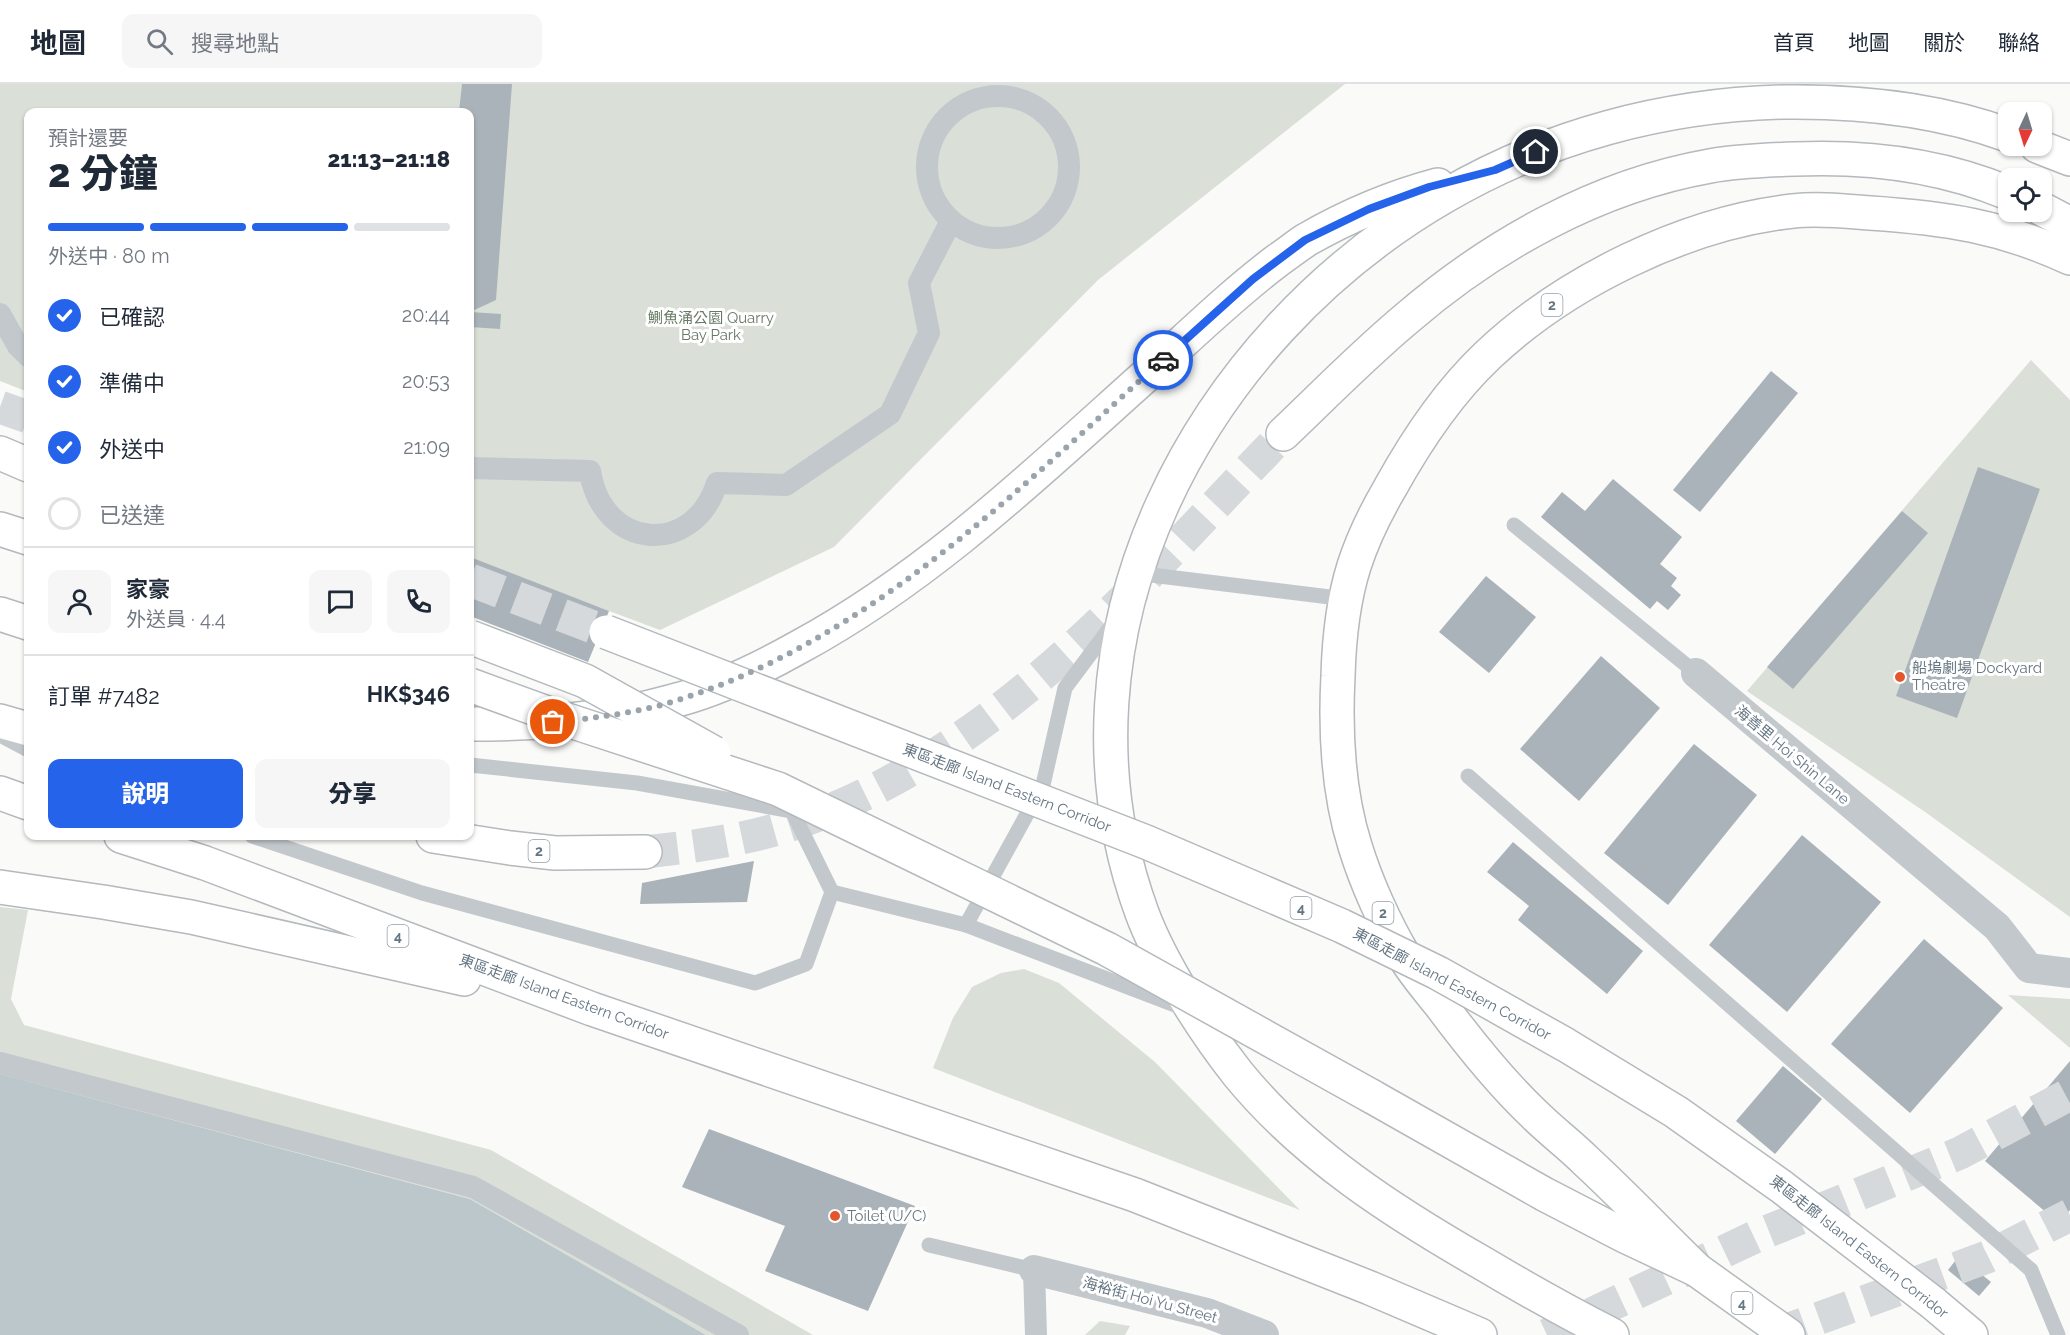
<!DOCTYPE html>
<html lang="zh-TW">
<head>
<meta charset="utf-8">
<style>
	body { margin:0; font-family:Raleway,"Noto Sans TC",sans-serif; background:#f6f6f7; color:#1f2937; height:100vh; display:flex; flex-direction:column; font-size:22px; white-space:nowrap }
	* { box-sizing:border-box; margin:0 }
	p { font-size:20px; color:#747a83 }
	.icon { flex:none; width:33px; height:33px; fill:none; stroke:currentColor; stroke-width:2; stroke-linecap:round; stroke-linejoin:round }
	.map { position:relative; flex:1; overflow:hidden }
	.drawer { position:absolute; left:24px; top:24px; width:450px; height:732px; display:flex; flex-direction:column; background:#fff; border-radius:12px; box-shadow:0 2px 4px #0004 }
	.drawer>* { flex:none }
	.needle { width:39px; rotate:184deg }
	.fabs { position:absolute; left:1998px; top:18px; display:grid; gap:12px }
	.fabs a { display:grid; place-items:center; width:54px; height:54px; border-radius:12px; background:#fff; box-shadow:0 2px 4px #0004; font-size:30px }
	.pin { position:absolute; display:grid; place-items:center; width:51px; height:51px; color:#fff; margin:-26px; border:3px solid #fff; border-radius:50%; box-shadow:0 2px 6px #0007 }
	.courier { position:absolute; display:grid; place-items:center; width:60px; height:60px; margin:-30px; border:4px solid #2563eb; border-radius:50%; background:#fff; color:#222; box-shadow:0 2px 8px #0007 }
	.overview em { font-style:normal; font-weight:800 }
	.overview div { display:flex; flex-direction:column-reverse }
	.overview { display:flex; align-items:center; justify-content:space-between; height:102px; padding:0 24px }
	h1 { font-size:39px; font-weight:800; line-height:45px }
	.bar { display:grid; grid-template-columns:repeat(4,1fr); gap:9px 6px; align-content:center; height:72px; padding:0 24px }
	.bar i { height:8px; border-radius:4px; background:#e0e1e3 }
	.bar .on { background:#2563eb }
	.bar p { grid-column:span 4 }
	.line { display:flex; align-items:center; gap:15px; padding:0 24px; border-top:2px solid #e0e1e3 }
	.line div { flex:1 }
	.round { display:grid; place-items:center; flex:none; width:63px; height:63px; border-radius:12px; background:#f6f6f7 }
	ol { padding:0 24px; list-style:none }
	li { display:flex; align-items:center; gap:18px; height:66px }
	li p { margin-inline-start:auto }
	li .icon { padding:6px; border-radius:50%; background:#2563eb; color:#fff; stroke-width:4 }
	li:last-child { color:#747a83 }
	li i { width:33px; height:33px; border:3px solid #e0e1e3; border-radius:50% }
	.primary-button { display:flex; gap:12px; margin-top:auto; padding:12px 24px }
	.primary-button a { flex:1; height:69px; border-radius:12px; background:#2563eb; color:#fff; font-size:24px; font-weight:800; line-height:69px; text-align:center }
	.primary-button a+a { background:#f6f6f7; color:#1f2937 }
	header { display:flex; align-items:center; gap:36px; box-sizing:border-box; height:84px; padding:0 30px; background:#fff; border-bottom:2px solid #e0e1e3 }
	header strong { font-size:28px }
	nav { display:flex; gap:33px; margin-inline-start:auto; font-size:21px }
	.search { width:420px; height:54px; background:#f6f6f7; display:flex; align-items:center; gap:15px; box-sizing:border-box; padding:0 21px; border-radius:12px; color:#747a83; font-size:22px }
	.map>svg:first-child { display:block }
	.green { fill:#dadfd7 }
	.water { fill:#bbc7cb }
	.building { fill:#aab3b9 }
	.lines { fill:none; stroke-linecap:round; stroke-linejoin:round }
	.motorway-tunnel { stroke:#d5d9db; stroke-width:33; stroke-dasharray:33 16; stroke-linecap:butt }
	.motorway-casing { stroke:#b4b9bd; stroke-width:36 }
	.service { stroke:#c3c8cc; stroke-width:15 }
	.pedestrian { stroke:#c3c8cc; stroke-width:22 }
	.minor { stroke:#c3c8cc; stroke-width:30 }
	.motorway { stroke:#fff; stroke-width:33 }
	.motorway-bridge-casing { stroke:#b4b9bd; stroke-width:36; stroke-linecap:butt }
	.motorway-bridge { stroke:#fff; stroke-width:33 }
	.done { stroke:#99a4ac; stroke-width:6; stroke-dasharray:0 10.8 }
	.route { stroke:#2563eb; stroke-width:8 }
	.poi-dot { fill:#e4572e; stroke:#fff; stroke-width:2 }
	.labels { text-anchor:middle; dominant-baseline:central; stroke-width:6; stroke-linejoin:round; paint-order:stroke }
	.shield { fill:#fff; stroke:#939fa8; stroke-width:1.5 }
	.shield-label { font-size:14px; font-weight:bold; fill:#657683 }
	.park-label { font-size:15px; fill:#687a64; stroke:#fff }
	.poi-label { font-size:15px; fill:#657683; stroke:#fff; text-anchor:start }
	.street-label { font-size:15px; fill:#657683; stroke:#fff }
</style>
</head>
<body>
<header>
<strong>地圖</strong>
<div class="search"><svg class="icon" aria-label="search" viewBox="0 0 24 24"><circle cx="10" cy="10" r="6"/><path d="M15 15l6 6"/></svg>搜尋地點</div>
<nav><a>首頁</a><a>地圖</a><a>關於</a><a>聯絡</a></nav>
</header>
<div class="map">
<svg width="2070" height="1251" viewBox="0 0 2070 1251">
	<rect width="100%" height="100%" fill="#fafaf8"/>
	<g class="green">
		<polygon points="0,0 1345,0 1098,196 834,463 660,546 470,475 470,28 28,28 28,308 0,297"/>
		<polygon points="2031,276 2070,316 2070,833 1928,730 1747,607"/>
		<polygon points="0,823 28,826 11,915 24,941 491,1066 813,1251 706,1251 470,1115 0,990"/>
		<polygon points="1024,885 1059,899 1155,978 1300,1126 933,984 953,934 972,903 1001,889"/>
		<polygon points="2008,911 2070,915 2070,964"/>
		<polygon points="1100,1237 1130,1242 1125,1251 1085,1251"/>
	</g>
	<polygon class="water" points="0,990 470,1115 706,1251 0,1251"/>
	<g class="building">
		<polygon points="462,0 512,0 496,216 470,228 470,28 459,28"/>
		<polygon points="470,228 501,230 500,245 470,243"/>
		<polygon points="1771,287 1798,309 1700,428 1673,406"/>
		<polygon points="1978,383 2040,405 1957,634 1896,612"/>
		<polygon points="1613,395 1682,453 1660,480 1677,494 1671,502 1681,511 1668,526 1657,517 1650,525 1541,433 1562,408 1585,427"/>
		<polygon points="1902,427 1928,449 1793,605 1767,583"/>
		<polygon points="470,473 609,527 588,578 470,532"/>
		<polygon points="1486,492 1536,533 1489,589 1439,548"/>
		<polygon points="1601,572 1660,624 1579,717 1520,665"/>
		<polygon points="1694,660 1757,711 1668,821 1604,769"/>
		<polygon points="1802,751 1881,818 1787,928 1709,861"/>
		<polygon points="1513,758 1643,867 1607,910 1518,836 1529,822 1487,788"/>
		<polygon points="754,777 747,818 640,820 642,799"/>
		<polygon points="1924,855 2003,924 1910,1029 1831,960"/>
		<polygon points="2070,977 2070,1126 2059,1139 1985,1077"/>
		<polygon points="1783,982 1822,1015 1775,1070 1736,1037"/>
		<polygon points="709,1045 915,1122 868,1227 765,1187 785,1142 682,1103"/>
		<polygon points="1959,1172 1991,1198 1979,1212 1948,1186"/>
	</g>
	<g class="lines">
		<g class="motorway-tunnel">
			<polyline points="0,323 28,333"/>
			<polyline points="470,496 606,548"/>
			<path d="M645 768C699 762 754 755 805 736 1003 663 1141 497 1283 350"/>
			<polyline points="1547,1251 1761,1150 1960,1069 2070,1010"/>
			<polyline points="1773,1251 1987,1173 2070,1131"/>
		</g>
		<g class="motorway-casing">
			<g id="motorway">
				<polyline points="2037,62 2070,75"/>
				<polyline points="2042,125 2070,140"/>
				<path d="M1283 350C1324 311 1363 271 1406 235 1492 161 1597 102 1710 82 1738 77 1767 76 1795 75 1868 72 1941 81 2008 109"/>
				<polyline points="0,369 28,381"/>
				<polyline points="0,445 28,454"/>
				<polyline points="0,530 28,539"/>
				<polyline points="0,637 28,645"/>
				<path d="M470 640C539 640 606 636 673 617 717 606 760 585 799 563 932 491 1041 385 1153 285 1194 248 1234 209 1278 176 1288 169 1297 162 1306 156 1346 133 1393 113 1438 101"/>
				<polyline points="0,709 28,719"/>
				<polyline points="121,752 205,779 592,925 1135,1111 1370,1204 1480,1251"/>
				<polyline points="433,752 510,764 555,769 645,768"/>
				<polyline points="0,803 103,818 191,833 464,895"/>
				<polyline points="1371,1012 1544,1110 1625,1152 1697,1186 1788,1251"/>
				<path d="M1697 1186C1660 1150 1624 1112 1586 1077 1570 1061 1551 1047 1535 1031 1500 998 1469 959 1440 920 1428 905 1414 889 1404 872 1385 840 1366 798 1355 762 1338 708 1335 649 1338 592 1339 555 1343 517 1354 482 1363 454 1376 428 1390 404 1416 357 1448 309 1487 272 1565 198 1685 139 1793 127 1818 124 1845 127 1870 129 1945 134 2001 142 2070 174"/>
				<polyline points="1933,1219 1971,1251"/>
				<path d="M1612 1251C1569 1229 1526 1205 1484 1180 1395 1129 1304 1071 1238 990 1204 947 1161 880 1142 829 1040 550 1199 254 1445 112 1548 52 1664 21 1783 18 1859 17 1937 25 2008 51"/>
			</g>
		</g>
		<g class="service">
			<polyline points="1514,441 1696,589"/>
			<polyline points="1135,489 1346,515"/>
			<polyline points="0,651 28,666"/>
			<polyline points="1468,692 2031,1186 2058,1251"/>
			<polyline points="252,752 422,809 755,899 806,880 832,808 792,727 637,699 470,681"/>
			<polyline points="832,808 966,841 1188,926"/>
			<polyline points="966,841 1043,701 1065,604 1118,533"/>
			<polyline points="929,1161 1034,1186"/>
		</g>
		<g class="pedestrian">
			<circle cx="998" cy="83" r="71"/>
			<polyline points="0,230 18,262 28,272"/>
			<path d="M470 384 590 387C602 466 693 474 717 399L786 401 890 330 929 249 919 199 951 137"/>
			<polyline points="0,979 473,1103 738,1251"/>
			<polyline points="1034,1186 1036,1251"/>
		</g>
		<g class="minor">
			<polyline points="1696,589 1997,843 2029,884 2070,889"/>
			<polyline points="1034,1186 1207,1229 1264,1251"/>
		</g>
		<use href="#motorway" class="motorway"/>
		<g class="motorway-bridge-casing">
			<g id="motorway-bridge">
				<polyline points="606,548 1146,758 1342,842 1438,889 1566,961 1676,1028 1782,1103 1933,1219"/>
				<polyline points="470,553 585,597 714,669"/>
				<polyline points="470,601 558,633 778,705 1107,865 1371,1012"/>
			</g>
		</g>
		<use href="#motorway-bridge" class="motorway-bridge"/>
	</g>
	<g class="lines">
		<path class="done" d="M553 638C595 634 638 629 678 616 871 555 1016 407 1163 276"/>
		<polyline class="route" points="1163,276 1253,195 1305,156 1369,125 1429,103 1495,86 1536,68"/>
	</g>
	<g class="poi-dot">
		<circle cx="1900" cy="593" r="6"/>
		<circle cx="835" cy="1132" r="6"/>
	</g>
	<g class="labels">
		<g class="shield">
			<rect x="1541.5" y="210" width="21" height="22" rx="4.5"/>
			<rect x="528.5" y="756" width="21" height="22" rx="4.5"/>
			<rect x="1290.5" y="813" width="21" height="22" rx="4.5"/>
			<rect x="1372.5" y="818" width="21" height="22" rx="4.5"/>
			<rect x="387.5" y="841" width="21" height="22" rx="4.5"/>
			<rect x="1731.5" y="1208" width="21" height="22" rx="4.5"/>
		</g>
		<g class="shield-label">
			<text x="1552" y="221">2</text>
			<text x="539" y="767">2</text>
			<text x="1301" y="824">4</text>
			<text x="1383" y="829">2</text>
			<text x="398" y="852">4</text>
			<text x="1742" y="1219">4</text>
		</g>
		<g class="park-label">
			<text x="711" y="234">鰂魚涌公園 Quarry<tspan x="711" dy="17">Bay Park</tspan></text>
		</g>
		<g class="poi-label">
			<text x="1912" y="584">船塢劇場 Dockyard<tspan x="1912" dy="17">Theatre</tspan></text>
			<text x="847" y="1132">Toilet (U/C)</text>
		</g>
		<g class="street-label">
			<text transform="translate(1792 671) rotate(40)">海善里 Hoi Shin Lane</text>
			<text transform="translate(1007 704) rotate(21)">東區走廊 Island Eastern Corridor</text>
			<text transform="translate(1452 900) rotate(28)">東區走廊 Island Eastern Corridor</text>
			<text transform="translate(564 913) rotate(20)">東區走廊 Island Eastern Corridor</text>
			<text transform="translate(1859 1163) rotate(38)">東區走廊 Island Eastern Corridor</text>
			<text transform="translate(1150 1216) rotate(15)">海裕街 Hoi Yu Street</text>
		</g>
	</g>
</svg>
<div class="fabs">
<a><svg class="needle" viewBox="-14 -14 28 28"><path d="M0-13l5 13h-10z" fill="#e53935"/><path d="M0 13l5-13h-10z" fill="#747a83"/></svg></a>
<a><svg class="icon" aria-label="locate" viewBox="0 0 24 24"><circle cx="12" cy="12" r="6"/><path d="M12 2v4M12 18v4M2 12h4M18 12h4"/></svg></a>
</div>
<div class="pin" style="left:553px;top:638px;background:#ea580c"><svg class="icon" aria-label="bag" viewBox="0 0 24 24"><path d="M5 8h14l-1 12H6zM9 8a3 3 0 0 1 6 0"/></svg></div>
<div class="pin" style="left:1536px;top:68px;background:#1f2937"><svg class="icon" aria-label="home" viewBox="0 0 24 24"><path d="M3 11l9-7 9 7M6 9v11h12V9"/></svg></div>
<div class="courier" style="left:1163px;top:276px"><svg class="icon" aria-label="car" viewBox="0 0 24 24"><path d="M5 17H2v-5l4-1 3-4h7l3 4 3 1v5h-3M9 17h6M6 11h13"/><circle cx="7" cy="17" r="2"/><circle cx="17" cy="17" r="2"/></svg></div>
<section class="drawer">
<div class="overview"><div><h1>2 分鐘</h1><p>預計還要</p></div><em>21:13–21:18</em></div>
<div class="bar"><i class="on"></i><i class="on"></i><i class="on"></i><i></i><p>外送中 · 80 m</p></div>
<ol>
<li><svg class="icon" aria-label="check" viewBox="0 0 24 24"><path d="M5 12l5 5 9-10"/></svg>已確認<p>20:44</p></li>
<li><svg class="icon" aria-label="check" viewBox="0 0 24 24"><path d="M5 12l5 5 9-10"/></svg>準備中<p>20:53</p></li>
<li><svg class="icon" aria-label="check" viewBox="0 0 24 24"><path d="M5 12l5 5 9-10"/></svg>外送中<p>21:09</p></li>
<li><i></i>已送達</li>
</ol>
<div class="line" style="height:108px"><a class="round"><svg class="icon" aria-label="person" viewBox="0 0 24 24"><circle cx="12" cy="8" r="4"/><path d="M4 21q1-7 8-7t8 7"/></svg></a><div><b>家豪</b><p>外送員 · 4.4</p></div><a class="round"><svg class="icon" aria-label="chat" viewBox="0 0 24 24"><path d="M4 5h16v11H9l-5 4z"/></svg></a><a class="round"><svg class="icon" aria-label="phone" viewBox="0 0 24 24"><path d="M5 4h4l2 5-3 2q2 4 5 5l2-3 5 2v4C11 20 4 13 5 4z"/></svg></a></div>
<div class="line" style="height:78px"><div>訂單 #7482</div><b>HK$346</b></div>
<div class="primary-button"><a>說明</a><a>分享</a></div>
</section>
</div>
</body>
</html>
